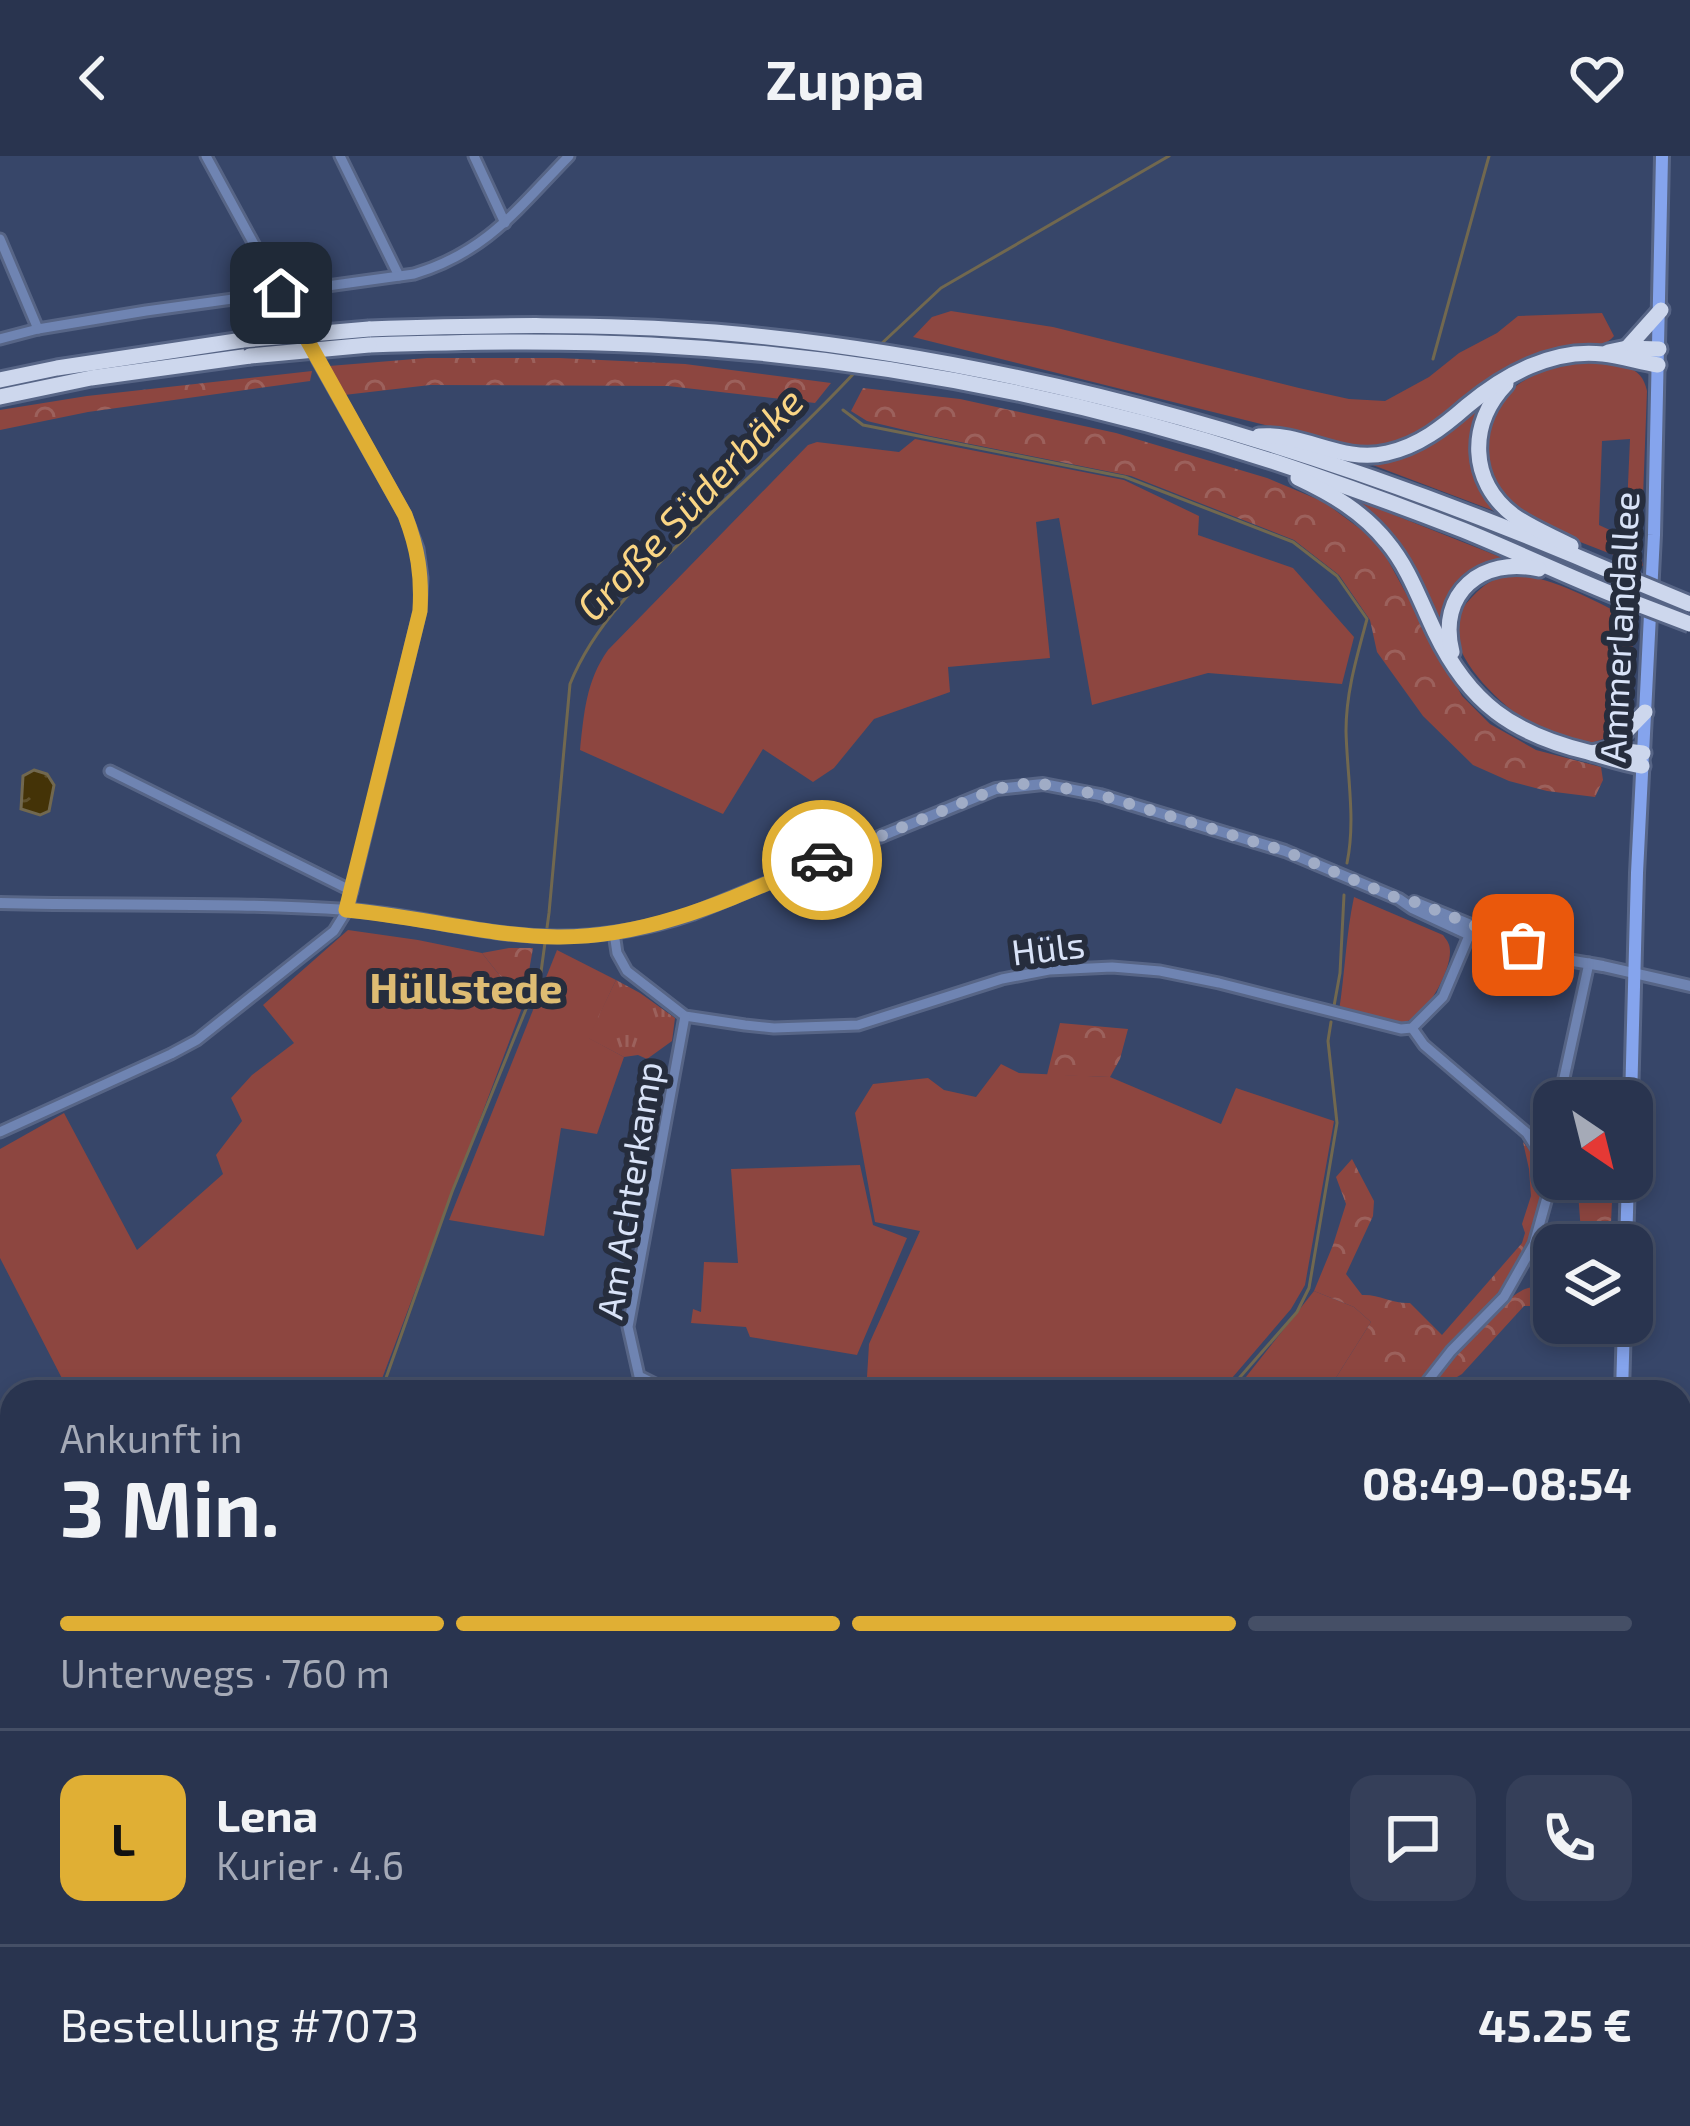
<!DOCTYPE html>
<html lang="de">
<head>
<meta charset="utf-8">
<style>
	body { margin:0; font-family:"Exo 2",sans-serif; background:#353f59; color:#f1f3f6; height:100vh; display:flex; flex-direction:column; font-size:45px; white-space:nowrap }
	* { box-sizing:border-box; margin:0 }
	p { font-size:39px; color:#a5aab7 }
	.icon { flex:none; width:66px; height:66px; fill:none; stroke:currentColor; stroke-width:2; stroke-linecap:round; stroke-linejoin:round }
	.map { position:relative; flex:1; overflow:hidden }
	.panel { position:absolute; left:0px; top:1224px; width:1692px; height:747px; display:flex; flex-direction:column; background:#29344f; border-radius:36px 36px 0 0; box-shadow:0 6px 18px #0003,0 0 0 3px #454f66 }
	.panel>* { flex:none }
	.needle { width:78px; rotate:145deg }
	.buttons { position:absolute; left:1533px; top:924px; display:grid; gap:24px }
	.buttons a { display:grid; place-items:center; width:120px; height:120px; border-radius:24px; background:#29344f; box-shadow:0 6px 18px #0003,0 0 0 3px #454f66; font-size:60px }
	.pin { position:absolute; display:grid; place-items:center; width:102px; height:102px; color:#fff; margin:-51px; border-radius:24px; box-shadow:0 6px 18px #0006 }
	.courier { position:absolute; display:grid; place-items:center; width:120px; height:120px; margin:-60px; border:9px solid #e0af34; border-radius:50%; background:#fff; color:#222; box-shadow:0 3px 15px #0007 }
	.summary em { font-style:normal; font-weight:700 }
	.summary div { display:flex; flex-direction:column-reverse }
	.summary { display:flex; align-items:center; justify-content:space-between; height:204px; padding:0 60px }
	h1 { font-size:78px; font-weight:700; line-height:90px }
	.bar { display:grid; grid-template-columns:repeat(4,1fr); gap:18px 12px; align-content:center; height:144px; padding:0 60px }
	.bar i { height:15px; border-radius:9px; background:#454f66 }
	.bar .selected { background:#e0af34 }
	.bar p { grid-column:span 4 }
	.line { display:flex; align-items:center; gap:30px; padding:0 60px; border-top:3px solid #454f66 }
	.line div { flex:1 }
	.round { display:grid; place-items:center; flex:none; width:126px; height:126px; border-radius:24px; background:#353f59 }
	header { display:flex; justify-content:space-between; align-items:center; height:156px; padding:0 60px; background:#29344f; font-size:54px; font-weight:700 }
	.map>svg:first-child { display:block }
	.green { fill:#8d4640 }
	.forest { fill:url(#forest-crowns) }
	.park { fill:url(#park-tufts) }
	.water { fill:url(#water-ripples); stroke:#71684f; stroke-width:3 }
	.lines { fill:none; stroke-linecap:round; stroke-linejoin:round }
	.stream { stroke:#71684f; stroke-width:3 }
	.minor-casing { stroke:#576586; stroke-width:15 }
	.tertiary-casing { stroke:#576586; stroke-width:16 }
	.secondary-casing { stroke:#576586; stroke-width:18 }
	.motorway-casing { stroke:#576586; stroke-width:21 }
	.minor { stroke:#6f84b2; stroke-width:9 }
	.tertiary { stroke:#6f84b2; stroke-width:10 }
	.secondary { stroke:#85a4ed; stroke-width:12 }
	.motorway { stroke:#cdd7ed; stroke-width:15 }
	.motorway-bridge-casing { stroke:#576586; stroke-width:21; stroke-linecap:butt }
	.motorway-bridge { stroke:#cdd7ed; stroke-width:15 }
	.done { stroke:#a0acc6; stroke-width:12; stroke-dasharray:0 21.6 }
	.route { stroke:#e0af34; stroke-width:15 }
	.labels { text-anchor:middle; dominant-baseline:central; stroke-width:12; stroke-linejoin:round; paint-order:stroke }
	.street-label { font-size:36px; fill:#d9e3f8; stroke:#262d3d }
	.water-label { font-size:39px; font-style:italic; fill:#fad584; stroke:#262d3d }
	.quarter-label { font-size:42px; font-weight:bold; fill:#debc73; stroke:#262d3d }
</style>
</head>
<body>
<header><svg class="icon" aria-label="back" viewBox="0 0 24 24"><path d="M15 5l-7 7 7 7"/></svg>Zuppa<svg class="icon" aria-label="heart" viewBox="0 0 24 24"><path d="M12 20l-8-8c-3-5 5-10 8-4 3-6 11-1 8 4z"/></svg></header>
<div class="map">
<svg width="1690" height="1970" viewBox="0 0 1690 1970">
	<defs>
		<pattern id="forest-crowns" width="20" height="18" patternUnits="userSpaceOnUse" patternTransform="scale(3)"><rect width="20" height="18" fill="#8d4640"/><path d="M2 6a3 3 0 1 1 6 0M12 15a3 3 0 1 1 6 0" fill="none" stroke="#9c615c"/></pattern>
		<pattern id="park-tufts" width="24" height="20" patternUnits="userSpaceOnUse" patternTransform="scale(3)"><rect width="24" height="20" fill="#8d4640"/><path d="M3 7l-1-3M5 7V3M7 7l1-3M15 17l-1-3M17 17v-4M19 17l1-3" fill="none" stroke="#9c615c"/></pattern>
		<pattern id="water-ripples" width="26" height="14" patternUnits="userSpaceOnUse" patternTransform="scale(3)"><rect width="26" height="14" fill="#443307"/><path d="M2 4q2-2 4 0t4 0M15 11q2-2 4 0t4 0" fill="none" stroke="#5e502c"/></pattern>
	</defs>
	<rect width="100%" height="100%" fill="#374669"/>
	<g class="green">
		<path d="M951 155 1053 171 1299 232 1349 243 1385 245 1429 221 1459 197 1497 177 1518 160 1602 157 1614 180C1601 196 1573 190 1553 195 1541 197 1529 203 1517 207 1495 216 1475 236 1456 251 1394 303 1354 296 1281 273L913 181 932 161Z"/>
		<path d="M1596 206C1619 209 1642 208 1647 235L1642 368 1637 370 1623 359 1622 353 1627 351 1630 283 1602 285 1599 369 1638 387 1643 410C1601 393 1551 379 1515 352 1475 321 1477 259 1516 230 1540 212 1568 208 1596 206Z"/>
		<polygon points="1494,234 1475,270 1505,359 1370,308 1405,299"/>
		<path d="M915 283 1124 324 1199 360 1198 379 1293 412 1354 481 1342 528 1208 517 1092 549 1059 362 1036 366 1050 502 948 511 950 536 874 563 834 612 813 626 763 593 723 658 580 594C584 557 586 525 608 494L808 289 817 286 899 296Z"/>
		<path d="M1349 341 1508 404 1485 409 1474 415 1444 482C1420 424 1401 380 1349 341Z"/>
		<path d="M1510 418C1554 420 1595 446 1634 464 1632 489 1632 544 1623 565 1620 573 1611 579 1603 583 1596 586 1584 589 1576 588 1536 584 1444 508 1457 464 1459 456 1466 447 1472 441 1484 428 1493 423 1510 418Z"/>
		<path d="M1354 741 1443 779C1448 786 1450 788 1450 796 1450 817 1426 861 1405 866 1386 870 1358 859 1339 855 1345 817 1346 778 1354 741Z"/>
		<polygon points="348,774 418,784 482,797 523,849 377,1236 69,1236 0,1102 0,993 64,957 137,1094 223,1018 216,999 242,965 231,942 252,919 294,887 263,849"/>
		<polygon points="557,794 616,824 589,882 624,901 597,978 561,972 544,1080 449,1064"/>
		<polygon points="1001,908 1019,917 1110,921 1221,968 1236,932 1334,965 1305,1129 1291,1153 1220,1236 910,1236 867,1221 869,1188 920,1075 875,1066 855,957 873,928 928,922 944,934 976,941"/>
		<polygon points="860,1009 873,1069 907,1082 857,1199 750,1181 746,1171 691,1167 693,1153 701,1156 704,1106 738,1107 731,1013"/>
		<polygon points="1314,1135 1354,1151 1371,1166 1327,1236 1234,1236"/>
		<polygon points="12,1585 12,1928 0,1928 0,1589"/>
		<polygon points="146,1959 332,1959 331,1970 176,1970"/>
		<polygon points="344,1959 633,1959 646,1970 343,1970"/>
		<polygon points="652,1959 913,1959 913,1970 664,1970"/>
		<polygon points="923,1959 1070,1959 1067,1970 924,1970"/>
	</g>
	<g class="forest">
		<polygon points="427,202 559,202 685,208 831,227 815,247 668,230 430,229 344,239 329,210"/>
		<polygon points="312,215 310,225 88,256 0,274 0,254 87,240"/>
		<polygon points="863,232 960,243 1116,277 1267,322 1324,346 1378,386 1462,540 1490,568 1536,594 1601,611 1603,624 1595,641 1547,635 1509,625 1473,609 1423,560 1377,496 1370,464 1339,419 1294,384 1131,320 930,280 867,265 851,255"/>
		<polygon points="509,792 533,792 523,849 482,797"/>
		<polygon points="1060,867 1128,873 1120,903 1110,921 1047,919"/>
		<path d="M1523 986C1561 1028 1532 1090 1503 1130 1489 1150 1469 1167 1453 1186 1438 1202 1425 1219 1411 1236H1327L1371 1166 1354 1151 1314 1135 1333 1089 1346 1048 1336 1021 1352 1003 1374 1045 1373 1060 1346 1118 1362 1139C1379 1138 1392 1148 1410 1147L1442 1179 1522 1087 1525 1077 1522 1068 1531 1040 1529 1013Z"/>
		<polygon points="1577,1023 1613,1023 1610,1089 1582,1089"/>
		<path d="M1554 1129V1150H1524L1462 1218 1447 1227 1441 1236H1424C1442 1214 1502 1142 1525 1133 1533 1130 1545 1130 1554 1129Z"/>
	</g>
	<polygon class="park" points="616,824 640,837 675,862 672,885 647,903 638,899 624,901 588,882"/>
	<polygon class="water" points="34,614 47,618 54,629 49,655 40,659 21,653 23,620"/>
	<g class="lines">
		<g class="stream">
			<polyline points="880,189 941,132 1169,0"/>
			<polyline points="1433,203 1489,0"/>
			<path d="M843 254 863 269 1125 321 1293 386 1337 420 1367 463C1357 500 1346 536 1346 575 1347 619 1356 664 1347 707"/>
			<polyline points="1334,850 1340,817 1344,739"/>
			<path d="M381 1236 452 1036 541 816 549 757 570 528C597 461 653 413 704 364 756 314 809 266 857 214"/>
			<polyline points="1227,1236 1297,1156 1309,1132 1337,967 1328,885 1331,866"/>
			<polyline points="336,1970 337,1959"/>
			<polyline points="1070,1970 1073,1959"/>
		</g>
		<g class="minor-casing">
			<g id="minor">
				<polyline points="206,0 304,180"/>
				<polyline points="340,0 399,120"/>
				<polyline points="474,0 505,67"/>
				<polyline points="0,83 38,173"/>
				<path d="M0 183 38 173 146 155 414 118C487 96 518 52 569 0"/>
				<polyline points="110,615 352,735"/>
				<polyline points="614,777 617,797 627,815 685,860 745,869 774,872 858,869 1002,823 1049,814 1112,811 1160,815 1219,827 1401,873 1412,872 1443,841 1471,775"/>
				<polyline points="685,860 628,1171 639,1220 659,1230 704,1236"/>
				<polyline points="1412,872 1424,889 1527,977 1542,1001 1548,1038 1534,1088 1504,1141 1451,1195 1419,1236"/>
				<polyline points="1559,945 1589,807"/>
				<polyline points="0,976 171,898 197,884 334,775 347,754 420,455 422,422 418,393 405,359 312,194"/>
				<polyline points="1323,1970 1328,1959"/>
			</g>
		</g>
		<g class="tertiary-casing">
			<g id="tertiary">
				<polyline points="1414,746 1530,793"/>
				<path d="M0 747C116 750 233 746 348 754 400 757 451 771 502 777 567 785 631 779 692 758L996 633 1043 628 1100 639 1285 695 1399 743 1412 752 1470 779 1520 796 1603 810 1690 830"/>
			</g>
		</g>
		<g class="secondary-casing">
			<g id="secondary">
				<polyline points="1631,945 1637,717 1654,379 1662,0"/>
				<polyline points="1626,1089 1628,1023"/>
				<polyline points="1622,1236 1624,1167"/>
				<polyline points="1579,1970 1580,1959"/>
			</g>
		</g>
		<g class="motorway-casing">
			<g id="motorway">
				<path d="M369 173C484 169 600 167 715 176 1032 203 1337 296 1627 422"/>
				<path d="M369 189C463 186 557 184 651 189 863 200 1073 240 1275 306 1338 327 1401 350 1463 374 1517 396 1569 421 1622 442"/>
				<polyline points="1627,192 1661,154"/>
				<polyline points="1608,196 1627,192 1659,193"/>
				<polyline points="0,224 57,212 243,184"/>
				<path d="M1506 228C1468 268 1469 325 1513 359 1531 372 1552 380 1571 390"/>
				<polyline points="0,241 91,222 250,200"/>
				<path d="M1259 280C1303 276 1342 308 1387 297 1419 290 1443 271 1467 250 1504 219 1553 192 1603 198 1621 200 1640 206 1658 209"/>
				<path d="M1298 322C1332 338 1363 356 1387 386 1409 412 1420 445 1435 476 1469 547 1513 578 1588 596 1606 601 1623 607 1642 610"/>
				<path d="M1452 496C1437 437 1482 400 1539 413"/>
				<polyline points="1609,593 1645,556"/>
				<polyline points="1592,597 1609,593 1643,597"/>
			</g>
		</g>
		<use href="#minor" class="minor"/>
		<use href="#tertiary" class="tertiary"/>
		<use href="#secondary" class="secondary"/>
		<use href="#motorway" class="motorway"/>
		<g class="motorway-bridge-casing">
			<g id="motorway-bridge">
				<polyline points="243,184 369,173"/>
				<polyline points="250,200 369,189"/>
				<polyline points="1627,422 1690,448"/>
				<polyline points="1622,442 1690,468"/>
			</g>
		</g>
		<use href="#motorway-bridge" class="motorway-bridge"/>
	</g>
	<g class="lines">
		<polyline class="done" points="822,704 996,633 1020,628 1043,628 1100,639 1285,695 1399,743 1415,746 1523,789"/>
		<path class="route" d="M281 137 405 359C418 393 422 419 420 455L346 754C417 760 486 780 557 781 653 782 736 740 822 704"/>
	</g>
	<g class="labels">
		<g class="street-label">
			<text transform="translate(1618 471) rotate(-87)">Ammerlandallee</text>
			<text transform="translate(1048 791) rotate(-7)">Hüls</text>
			<text transform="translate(628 1034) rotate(-81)">Am Achterkamp</text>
		</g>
		<g class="water-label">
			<text transform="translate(689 347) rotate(-46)">Große Süderbäke</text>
		</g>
		<g class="quarter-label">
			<text x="466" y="830">Hüllstede</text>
		</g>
	</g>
</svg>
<div class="buttons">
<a><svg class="needle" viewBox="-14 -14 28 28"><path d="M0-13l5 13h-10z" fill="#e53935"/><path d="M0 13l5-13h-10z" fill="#a5aab7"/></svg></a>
<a><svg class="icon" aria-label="layers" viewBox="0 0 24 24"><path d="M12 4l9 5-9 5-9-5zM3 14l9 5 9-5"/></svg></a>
</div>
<div class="pin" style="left:1523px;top:789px;background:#ea580c"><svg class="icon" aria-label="bag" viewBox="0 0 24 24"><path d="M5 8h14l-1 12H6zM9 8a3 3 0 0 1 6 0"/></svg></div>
<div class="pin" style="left:281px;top:137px;background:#1f2937"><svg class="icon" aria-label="home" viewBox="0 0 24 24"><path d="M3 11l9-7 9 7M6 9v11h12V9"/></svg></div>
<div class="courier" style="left:822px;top:704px"><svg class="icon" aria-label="car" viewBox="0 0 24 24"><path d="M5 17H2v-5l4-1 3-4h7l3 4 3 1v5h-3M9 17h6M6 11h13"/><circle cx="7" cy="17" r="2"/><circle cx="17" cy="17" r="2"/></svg></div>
<section class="panel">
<div class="summary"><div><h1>3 Min.</h1><p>Ankunft in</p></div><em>08:49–08:54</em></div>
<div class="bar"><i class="selected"></i><i class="selected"></i><i class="selected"></i><i></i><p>Unterwegs · 760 m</p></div>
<div class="line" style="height:216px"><b class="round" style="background:#e0af34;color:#111">L</b><div><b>Lena</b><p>Kurier · 4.6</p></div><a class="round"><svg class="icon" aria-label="chat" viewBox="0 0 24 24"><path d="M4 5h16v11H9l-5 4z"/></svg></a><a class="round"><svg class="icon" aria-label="phone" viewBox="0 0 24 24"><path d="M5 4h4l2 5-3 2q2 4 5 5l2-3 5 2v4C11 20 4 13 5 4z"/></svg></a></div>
<div class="line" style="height:156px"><div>Bestellung #7073</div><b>45.25 €</b></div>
</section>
</div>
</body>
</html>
